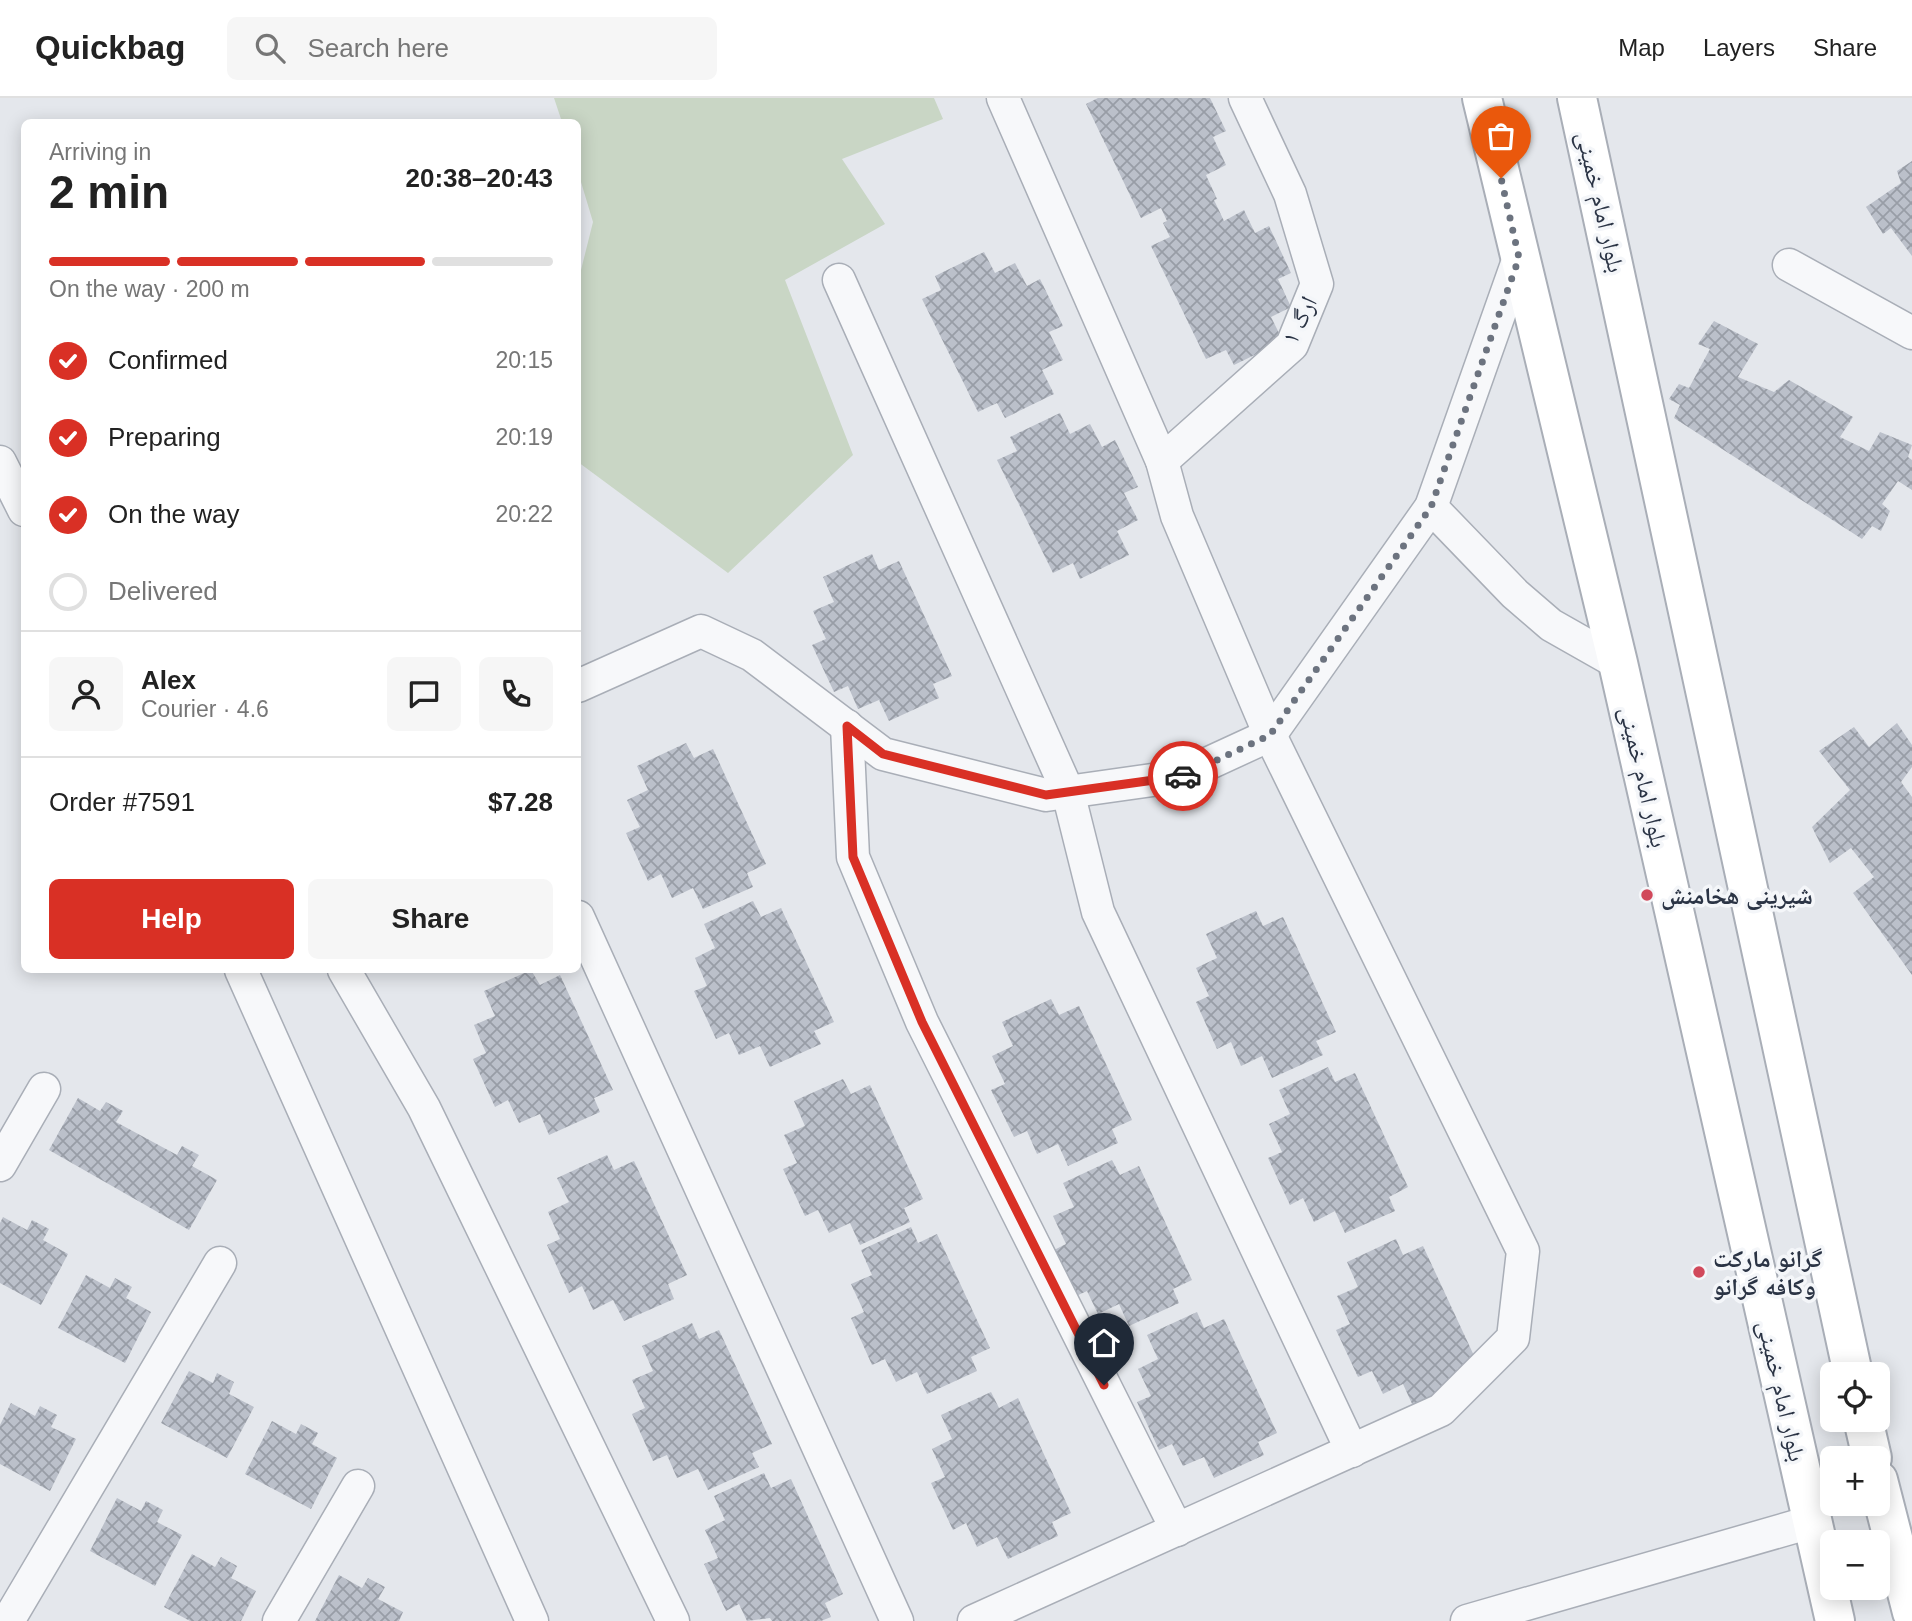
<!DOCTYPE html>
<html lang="en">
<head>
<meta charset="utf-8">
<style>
	body { margin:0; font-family:Helvetica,"Noto Naskh Arabic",sans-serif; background:#f6f6f6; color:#222; height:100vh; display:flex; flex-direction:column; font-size:26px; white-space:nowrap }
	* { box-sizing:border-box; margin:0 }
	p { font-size:23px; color:#767676 }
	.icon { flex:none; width:38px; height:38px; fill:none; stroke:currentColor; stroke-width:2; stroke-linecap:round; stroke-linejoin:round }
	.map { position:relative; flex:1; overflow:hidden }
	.details { position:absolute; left:21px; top:21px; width:560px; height:854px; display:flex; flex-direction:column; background:#fff; border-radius:10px; box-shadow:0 4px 18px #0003 }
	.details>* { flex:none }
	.buttons { position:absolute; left:1820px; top:1264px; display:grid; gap:14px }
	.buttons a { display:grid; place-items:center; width:70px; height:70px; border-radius:10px; background:#fff; box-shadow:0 4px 18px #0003; font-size:35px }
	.pin { position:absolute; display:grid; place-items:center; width:60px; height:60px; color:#fff; margin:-72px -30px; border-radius:50% 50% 50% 0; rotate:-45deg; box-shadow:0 0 7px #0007 }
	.pin .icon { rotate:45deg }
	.courier { position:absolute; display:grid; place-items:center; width:70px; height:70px; margin:-35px; border:5px solid #d93025; border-radius:50%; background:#fff; color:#222; box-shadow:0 2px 9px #0007 }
	.summary em { font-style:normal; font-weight:700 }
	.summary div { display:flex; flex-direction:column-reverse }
	.summary { display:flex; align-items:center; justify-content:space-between; height:119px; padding:0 28px }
	h1 { font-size:46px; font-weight:700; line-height:52px }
	.bar { display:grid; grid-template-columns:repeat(4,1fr); gap:10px 7px; align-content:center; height:84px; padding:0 28px }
	.bar i { height:9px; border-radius:5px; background:#e0e0e0 }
	.bar .selected { background:#d93025 }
	.bar p { grid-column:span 4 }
	.line { display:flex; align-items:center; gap:18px; padding:0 28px; border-top:2px solid #e0e0e0 }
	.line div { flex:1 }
	.round { display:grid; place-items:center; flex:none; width:74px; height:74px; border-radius:10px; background:#f6f6f6 }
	ol { padding:0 28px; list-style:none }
	li { display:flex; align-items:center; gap:21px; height:77px }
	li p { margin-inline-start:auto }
	li .icon { padding:7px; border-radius:50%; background:#d93025; color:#fff; stroke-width:4 }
	li:last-child { color:#767676 }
	li i { width:38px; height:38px; border:4px solid #e0e0e0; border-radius:50% }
	.cta { display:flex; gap:14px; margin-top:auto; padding:14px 28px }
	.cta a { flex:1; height:80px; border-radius:10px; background:#d93025; color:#fff; font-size:28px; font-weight:700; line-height:80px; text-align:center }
	.cta a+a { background:#f6f6f6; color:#222 }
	header { display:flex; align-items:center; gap:42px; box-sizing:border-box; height:98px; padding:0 35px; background:#fff; border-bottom:2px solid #e0e0e0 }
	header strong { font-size:33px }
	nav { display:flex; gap:38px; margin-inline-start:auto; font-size:24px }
	.search { width:490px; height:63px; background:#f6f6f6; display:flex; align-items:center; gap:18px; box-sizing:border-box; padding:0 24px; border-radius:10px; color:#767676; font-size:26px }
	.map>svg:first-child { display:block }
	.park { fill:#c9d6c5 }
	.building { fill:url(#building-cross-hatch) }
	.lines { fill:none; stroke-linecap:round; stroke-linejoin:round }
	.street-casing { stroke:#a9aeb7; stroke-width:35 }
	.secondary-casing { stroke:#a9aeb7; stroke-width:42 }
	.street { stroke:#f7f8fa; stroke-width:32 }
	.secondary { stroke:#fff; stroke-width:38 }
	.done { stroke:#6c737f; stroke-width:7; stroke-dasharray:0 12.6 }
	.route { stroke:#d93025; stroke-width:9 }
	.poi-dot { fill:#d1495b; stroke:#f4f6f9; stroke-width:2.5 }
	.labels { text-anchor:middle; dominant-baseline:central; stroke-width:7; stroke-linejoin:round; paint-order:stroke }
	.street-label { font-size:24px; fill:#2b3445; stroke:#f4f6f9 }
	.poi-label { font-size:24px; font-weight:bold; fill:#2b3445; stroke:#f4f6f9; text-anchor:start }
</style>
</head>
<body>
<header>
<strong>Quickbag</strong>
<div class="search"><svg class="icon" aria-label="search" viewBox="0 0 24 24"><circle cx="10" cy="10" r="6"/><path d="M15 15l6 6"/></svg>Search here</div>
<nav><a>Map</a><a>Layers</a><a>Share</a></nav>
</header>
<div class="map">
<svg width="1912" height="1523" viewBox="0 0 1912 1523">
	<defs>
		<pattern id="building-cross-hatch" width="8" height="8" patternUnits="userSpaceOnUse" patternTransform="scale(1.75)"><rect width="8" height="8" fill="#bbc0ca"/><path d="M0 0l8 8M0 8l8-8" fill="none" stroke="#989da6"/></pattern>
	</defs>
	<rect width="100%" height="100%" fill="#e4e7ec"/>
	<polygon class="park" points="554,0 934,0 943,21 842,61 885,126 785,182 853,357 728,475 578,364 578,184 593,124 578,74 578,24 562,24"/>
	<g class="building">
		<polygon points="1098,0 1210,0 1226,33 1213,39 1226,67 1206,77 1217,101 1214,102 1224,123 1244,112 1255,135 1269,128 1291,175 1278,181 1291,209 1271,219 1283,243 1234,267 1226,252 1206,261 1151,148 1170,139 1163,125 1167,123 1161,110 1141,120 1086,6"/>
		<polygon points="1912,63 1912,158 1891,130 1883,136 1866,109 1901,85 1897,73"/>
		<polygon points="984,154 995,175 1015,165 1027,188 1040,181 1063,228 1049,234 1063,262 1042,272 1054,296 1005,320 997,305 978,314 922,201 941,192 935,178"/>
		<polygon points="1714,223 1758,246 1738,279 1774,294 1789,282 1853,319 1840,339 1869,353 1880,334 1912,347 1908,359 1912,362 1912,392 1898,383 1882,406 1890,413 1881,433 1872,428 1862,441 1674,320 1680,307 1669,301 1679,286 1689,290 1710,251 1698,246"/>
		<polygon points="1060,315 1070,336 1090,326 1102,349 1115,342 1138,389 1124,395 1138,422 1117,433 1129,457 1080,481 1073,465 1053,475 997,362 1017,353 1010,339"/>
		<polygon points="872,456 879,472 899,463 952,578 933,586 939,600 889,623 879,602 858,611 848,588 834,594 812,547 826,541 813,513 834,504 823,479"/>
		<polygon points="1897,625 1912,647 1912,669 1901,684 1912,699 1912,877 1853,795 1874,779 1851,750 1830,765 1812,729 1850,692 1819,653 1854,629 1869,649"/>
		<polygon points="686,645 694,660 713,651 766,766 747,775 753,789 703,811 693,790 672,800 661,776 648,783 626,735 640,729 627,702 648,692 637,668"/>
		<polygon points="753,803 761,819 781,810 834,924 814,933 821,946 770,969 760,948 739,957 729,935 716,941 694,893 707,888 695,860 715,850 704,826"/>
		<polygon points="1256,813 1263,828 1283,819 1336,934 1316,943 1323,957 1272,980 1262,958 1241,968 1231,944 1217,951 1196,904 1209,898 1196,870 1217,860 1206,836"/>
		<polygon points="531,872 540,887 560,877 613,992 594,1000 600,1014 549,1037 540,1016 519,1025 508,1002 495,1009 473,961 486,955 474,927 495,918 484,893"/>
		<polygon points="1051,901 1059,917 1079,908 1132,1022 1112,1031 1118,1045 1068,1068 1058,1046 1037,1056 1027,1033 1014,1039 991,992 1005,986 992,958 1013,948 1002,924"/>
		<polygon points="1328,969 1335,984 1355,975 1408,1089 1389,1099 1395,1113 1345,1135 1335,1113 1314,1124 1303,1100 1290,1107 1268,1060 1282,1054 1269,1026 1290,1016 1279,992"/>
		<polygon points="843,981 851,996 870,987 923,1101 904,1110 910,1124 860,1147 850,1125 829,1135 818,1112 805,1118 783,1071 797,1065 784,1037 805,1028 794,1003"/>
		<polygon points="78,1000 100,1013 106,1004 123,1013 116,1024 177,1057 182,1048 199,1057 192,1068 217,1082 189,1132 49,1052"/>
		<polygon points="607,1057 614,1072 634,1063 687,1177 668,1186 674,1201 624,1223 613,1202 593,1212 582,1188 569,1195 547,1147 560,1141 548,1114 569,1104 557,1080"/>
		<polygon points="1112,1062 1120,1077 1139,1068 1192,1182 1173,1191 1179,1205 1129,1228 1119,1206 1098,1216 1087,1193 1074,1199 1052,1153 1066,1146 1053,1118 1074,1109 1063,1085"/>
		<polygon points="3,1119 27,1132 32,1122 49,1131 43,1142 68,1156 41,1207 0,1185 0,1125"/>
		<polygon points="911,1129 918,1145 937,1136 990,1250 971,1259 977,1273 927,1296 917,1274 896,1284 885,1261 872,1267 851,1220 864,1214 851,1186 872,1177 861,1152"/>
		<polygon points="1396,1141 1403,1157 1423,1148 1476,1262 1457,1271 1464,1285 1413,1308 1403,1286 1383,1296 1372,1273 1358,1279 1336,1232 1350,1226 1337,1198 1358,1189 1347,1164"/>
		<polygon points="86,1177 110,1190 115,1180 132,1189 126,1200 151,1214 125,1265 58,1230"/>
		<polygon points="1197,1214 1204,1230 1224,1221 1277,1335 1258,1344 1264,1357 1214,1380 1204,1359 1183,1368 1172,1346 1159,1352 1137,1304 1151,1298 1138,1271 1158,1261 1147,1237"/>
		<polygon points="692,1225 699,1241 719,1232 772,1346 752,1355 759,1369 708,1392 698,1371 677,1380 667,1357 653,1363 632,1316 645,1310 632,1282 653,1273 642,1248"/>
		<polygon points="189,1273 213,1285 217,1275 234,1284 229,1296 254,1309 227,1360 161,1325"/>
		<polygon points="991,1294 999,1310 1018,1300 1071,1415 1052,1424 1058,1438 1008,1461 997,1439 977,1449 966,1425 953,1432 931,1385 945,1379 932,1351 952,1341 941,1317"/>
		<polygon points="11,1305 35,1318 40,1308 57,1317 51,1329 76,1341 50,1393 0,1366 0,1327"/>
		<polygon points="272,1323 296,1336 301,1326 318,1335 312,1346 337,1360 311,1411 245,1376"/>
		<polygon points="764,1375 771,1390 791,1381 843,1496 825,1505 831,1519 821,1523 772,1523 770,1520 747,1523 739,1506 726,1513 704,1466 718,1460 705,1432 725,1422 714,1398"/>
		<polygon points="117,1400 141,1413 146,1403 163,1412 157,1424 182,1437 155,1488 90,1453"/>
		<polygon points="192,1456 215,1469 221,1459 237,1468 231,1480 256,1493 241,1523 190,1523 164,1509"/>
		<polygon points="339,1477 362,1490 368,1480 385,1489 378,1501 403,1514 399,1523 315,1523"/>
	</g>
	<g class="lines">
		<g class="street-casing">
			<g id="street">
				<polyline points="1789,167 1912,235"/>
				<polyline points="839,182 1068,694 1098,814 1352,1353"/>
				<polyline points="1162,363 1292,247 1317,186 1290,96 1245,0"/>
				<polyline points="0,364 24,412"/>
				<polyline points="1431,409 1515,496 1551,527 1618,565"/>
				<polyline points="578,588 701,533 752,557 883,656 1046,697 1181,678 1270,637 1431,409 1519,160"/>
				<polyline points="847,628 853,759 922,924 1177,1432"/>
				<polyline points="578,819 897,1523"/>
				<polyline points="241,872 532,1523"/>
				<polyline points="344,872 424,1010 673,1523"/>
				<polyline points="0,1067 44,991"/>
				<polyline points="8,1523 220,1165"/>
				<polyline points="279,1523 358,1388"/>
				<polyline points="974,1523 1441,1312 1513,1240 1523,1153 1270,637 1177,418 1162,363 1003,0"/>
				<polyline points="1467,1523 1811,1424"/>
			</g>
		</g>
		<g class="secondary-casing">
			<g id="secondary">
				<polyline points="1482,0 1618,565 1835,1523"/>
				<polyline points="1577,0 1853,1276"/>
				<polyline points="1863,1321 1872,1360"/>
				<polyline points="1878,1382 1912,1514"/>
			</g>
		</g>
		<use href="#street" class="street"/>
		<use href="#secondary" class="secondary"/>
	</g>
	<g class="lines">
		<polyline class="done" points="1183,678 1270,637 1431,409 1519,160 1501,80"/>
		<polyline class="route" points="1104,1287 922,924 853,759 847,628 883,656 1046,697 1183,678"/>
	</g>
	<g class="poi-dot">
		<circle cx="1647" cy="797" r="7"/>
		<circle cx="1699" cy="1174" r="7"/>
	</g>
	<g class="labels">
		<g class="street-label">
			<text transform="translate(1601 104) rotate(77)">بلوار امام خمینی</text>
			<text transform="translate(1299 222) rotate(-64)">ارگ ۱</text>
			<text transform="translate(1644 679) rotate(77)">بلوار امام خمینی</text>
			<text transform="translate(1782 1293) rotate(77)">بلوار امام خمینی</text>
		</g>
		<g class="poi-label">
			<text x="1661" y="797">شیرینی هخامنش</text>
			<text x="1713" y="1160">گرانو مارکت<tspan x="1713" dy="28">وکافه گرانو</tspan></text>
		</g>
	</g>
</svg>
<div class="buttons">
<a><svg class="icon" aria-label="locate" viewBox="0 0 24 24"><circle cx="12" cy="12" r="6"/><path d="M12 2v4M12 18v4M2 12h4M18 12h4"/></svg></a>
<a>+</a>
<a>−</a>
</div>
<div class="pin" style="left:1501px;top:80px;background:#ea580c"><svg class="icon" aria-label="bag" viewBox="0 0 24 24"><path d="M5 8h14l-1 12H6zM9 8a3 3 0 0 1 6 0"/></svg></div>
<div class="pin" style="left:1104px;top:1287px;background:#1f2937"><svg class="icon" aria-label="home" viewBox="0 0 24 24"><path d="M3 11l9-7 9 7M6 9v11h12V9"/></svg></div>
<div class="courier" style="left:1183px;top:678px"><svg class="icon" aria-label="car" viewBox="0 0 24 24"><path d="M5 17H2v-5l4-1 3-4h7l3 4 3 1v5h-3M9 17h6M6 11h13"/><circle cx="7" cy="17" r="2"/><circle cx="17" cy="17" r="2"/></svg></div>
<section class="details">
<div class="summary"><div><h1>2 min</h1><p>Arriving in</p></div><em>20:38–20:43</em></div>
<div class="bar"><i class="selected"></i><i class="selected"></i><i class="selected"></i><i></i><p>On the way · 200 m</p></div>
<ol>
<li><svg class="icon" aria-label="check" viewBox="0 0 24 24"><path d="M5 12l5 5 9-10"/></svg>Confirmed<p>20:15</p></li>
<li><svg class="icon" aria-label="check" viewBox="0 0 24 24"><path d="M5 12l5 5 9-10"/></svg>Preparing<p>20:19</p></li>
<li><svg class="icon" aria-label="check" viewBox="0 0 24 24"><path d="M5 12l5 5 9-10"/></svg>On the way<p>20:22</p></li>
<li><i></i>Delivered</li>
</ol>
<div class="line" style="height:126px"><a class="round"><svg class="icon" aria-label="person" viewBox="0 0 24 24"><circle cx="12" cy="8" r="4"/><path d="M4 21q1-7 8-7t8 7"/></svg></a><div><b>Alex</b><p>Courier · 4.6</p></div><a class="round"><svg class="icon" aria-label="chat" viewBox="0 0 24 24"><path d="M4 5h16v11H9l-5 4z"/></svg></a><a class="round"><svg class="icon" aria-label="phone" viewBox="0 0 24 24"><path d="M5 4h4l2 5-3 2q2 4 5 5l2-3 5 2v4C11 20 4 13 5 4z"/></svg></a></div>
<div class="line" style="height:91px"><div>Order #7591</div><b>$7.28</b></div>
<div class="cta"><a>Help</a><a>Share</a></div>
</section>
</div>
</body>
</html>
